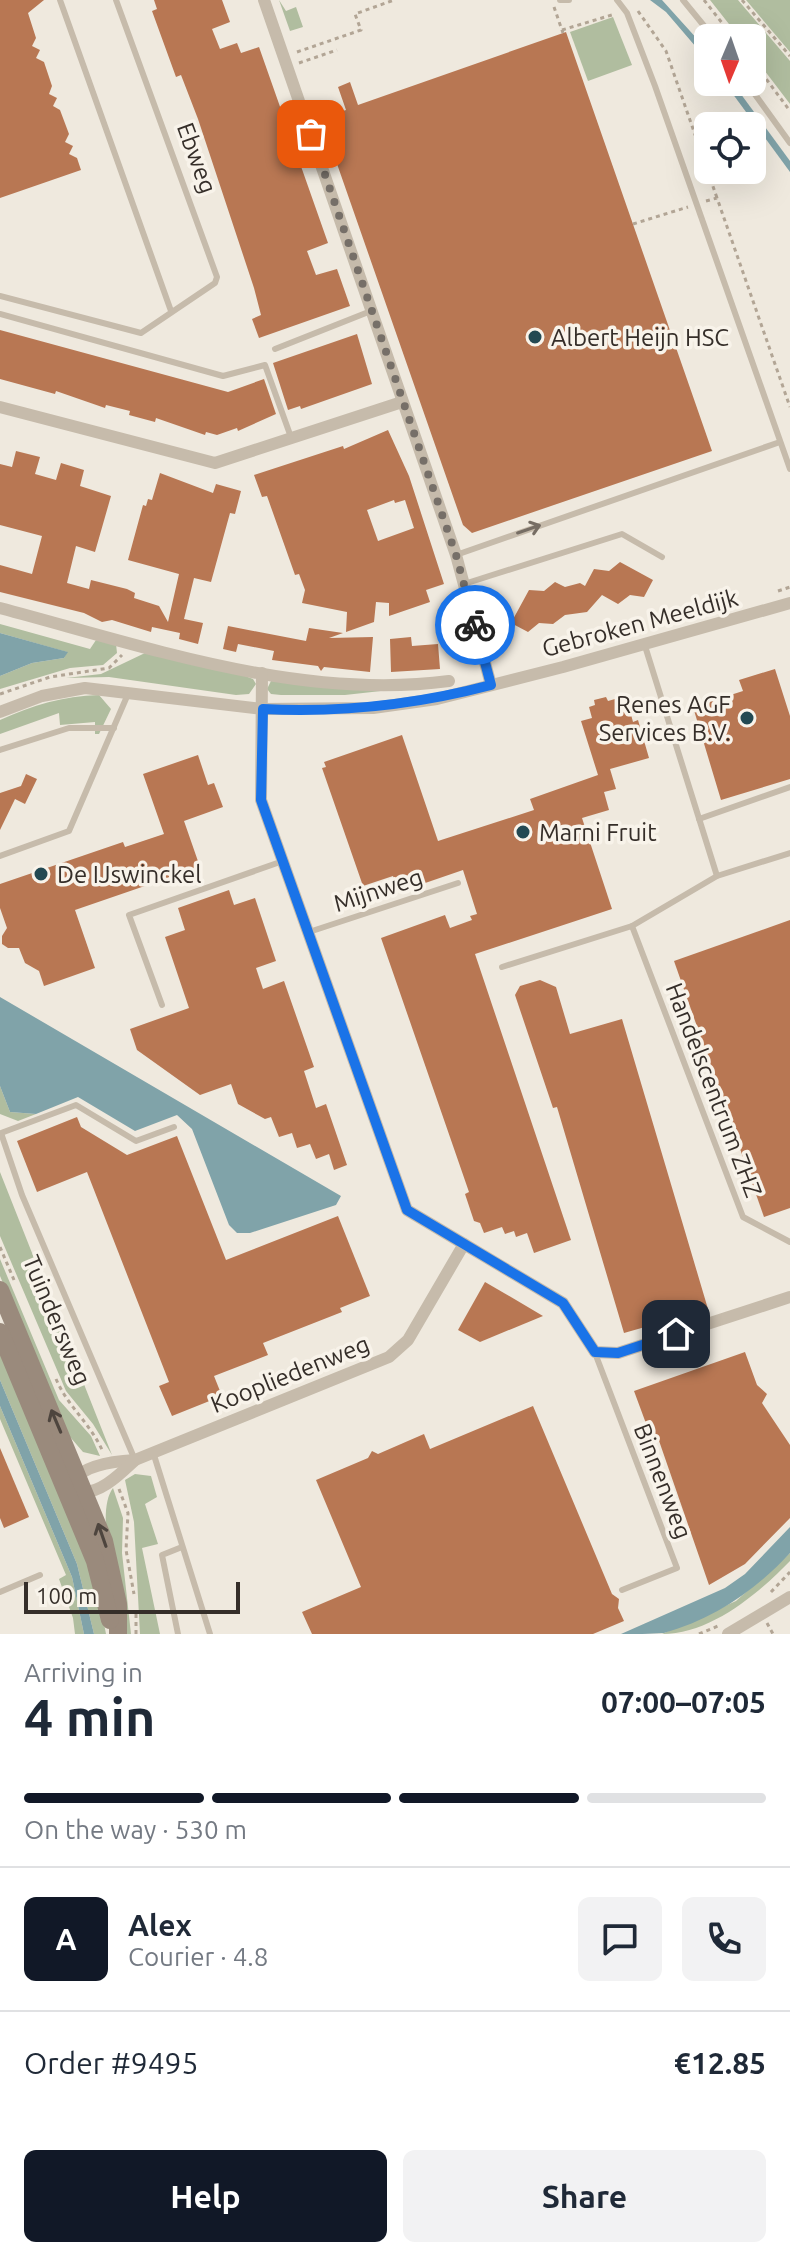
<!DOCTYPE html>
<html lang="en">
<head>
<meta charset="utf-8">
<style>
	body { margin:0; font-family:Ubuntu,sans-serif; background:#f2f2f3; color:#1f2937; height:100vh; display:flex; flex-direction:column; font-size:30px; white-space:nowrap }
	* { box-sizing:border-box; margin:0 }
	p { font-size:26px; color:#747a83 }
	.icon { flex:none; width:44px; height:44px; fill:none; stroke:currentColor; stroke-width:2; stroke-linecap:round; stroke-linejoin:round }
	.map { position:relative; height:1634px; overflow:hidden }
	.drawer { display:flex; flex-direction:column; background:#fff; flex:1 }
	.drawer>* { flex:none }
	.needle { width:52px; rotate:182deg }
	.tools { position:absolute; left:694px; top:24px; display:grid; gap:16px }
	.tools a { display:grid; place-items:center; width:72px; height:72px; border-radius:12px; background:#fff; box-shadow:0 8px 32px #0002; font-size:40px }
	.scale { position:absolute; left:24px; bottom:20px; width:216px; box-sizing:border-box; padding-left:8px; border:4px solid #352e29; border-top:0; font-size:22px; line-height:28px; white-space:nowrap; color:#352e29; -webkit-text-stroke:6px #f8f3ea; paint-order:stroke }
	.pin { position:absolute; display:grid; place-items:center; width:68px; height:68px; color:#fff; margin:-34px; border-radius:16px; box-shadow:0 4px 12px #0006 }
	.courier { position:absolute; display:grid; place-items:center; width:80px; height:80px; margin:-40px; border:6px solid #1a73e8; border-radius:50%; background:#fff; color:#222; box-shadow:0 2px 10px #0007 }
	.overview em { font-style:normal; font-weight:600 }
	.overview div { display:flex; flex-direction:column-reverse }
	.overview { display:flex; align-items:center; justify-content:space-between; height:136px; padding:0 24px }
	h1 { font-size:52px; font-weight:600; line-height:60px }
	.bar { display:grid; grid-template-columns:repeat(4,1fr); gap:12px 8px; align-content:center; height:96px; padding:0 24px }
	.bar i { height:10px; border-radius:6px; background:#e0e1e3 }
	.bar .selected { background:#111827 }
	.bar p { grid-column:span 4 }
	.line { display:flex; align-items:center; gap:20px; padding:0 24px; border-top:2px solid #e0e1e3 }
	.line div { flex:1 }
	.round { display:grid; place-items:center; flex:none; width:84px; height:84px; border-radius:12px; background:#f2f2f3 }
	.button { display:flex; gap:16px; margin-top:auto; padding:16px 24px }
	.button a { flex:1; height:92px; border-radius:12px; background:#111827; color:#fff; font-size:32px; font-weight:600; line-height:92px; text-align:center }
	.button a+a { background:#f2f2f3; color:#1f2937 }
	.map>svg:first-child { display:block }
	.green { fill:#b0bd9f }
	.water { fill:#80a3a9 }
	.building { fill:#b87753; fill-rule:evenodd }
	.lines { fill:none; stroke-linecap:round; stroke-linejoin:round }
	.path { stroke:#b2a595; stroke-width:3; stroke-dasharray:4 4; stroke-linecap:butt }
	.service { stroke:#c6bbab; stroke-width:6 }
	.minor { stroke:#c6bbab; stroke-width:12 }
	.secondary { stroke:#9a8a7c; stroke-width:18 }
	.oneway { stroke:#766d64 }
	.oneway2 { stroke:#4e453e }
	.done { stroke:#766f68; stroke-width:8; stroke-dasharray:0 14.4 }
	.route { stroke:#1a73e8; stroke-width:10 }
	.poi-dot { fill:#234952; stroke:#f8f3ea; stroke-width:3 }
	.labels { text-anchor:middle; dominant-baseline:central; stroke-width:7; stroke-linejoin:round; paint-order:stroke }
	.street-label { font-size:24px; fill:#352e29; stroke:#f8f3ea }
	.poi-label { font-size:24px; fill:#352e29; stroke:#f8f3ea; text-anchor:start }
</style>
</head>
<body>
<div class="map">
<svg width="790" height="1634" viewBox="0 0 790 1634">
	<rect width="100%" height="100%" fill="#efe9de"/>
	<g class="green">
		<polygon points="279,0 286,11 296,7 303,27 290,31"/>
		<polygon points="710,0 738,0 790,61 790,104 752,54 752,38 740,38"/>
		<polygon points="746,0 790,0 790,52"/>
		<polygon points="613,17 632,65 588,81 570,32"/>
		<polygon points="0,624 90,649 96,640 116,644 117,653 103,665 70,668 0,689 0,676 32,663 64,658 67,652 0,633"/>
		<polygon points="145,653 240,674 253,679 256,684 249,694 236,695 109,677 66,678 101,674"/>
		<polygon points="271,681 408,688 345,695 281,695 271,694 267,689"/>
		<path d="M99 695 111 709 99 734H95V722L60 725 59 713 0 734V720C33 705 63 696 99 695Z"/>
		<polygon points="0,1086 10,1112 36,1114 18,1121 0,1114"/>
		<polygon points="0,1172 112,1455 93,1424 66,1391 0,1236"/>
		<polygon points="0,1259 59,1400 91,1436 100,1456 83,1452 65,1431 0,1276"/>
		<polygon points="0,1346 97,1587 106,1634 94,1634 77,1564 0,1380"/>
		<polygon points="0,1406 72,1577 84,1634 75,1634 73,1618 59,1579 66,1575 0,1419"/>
		<polygon points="135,1474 151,1476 157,1497 145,1504 158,1544 142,1548 160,1634 140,1634 134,1522 125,1480"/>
		<path d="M113 1488 123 1518 122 1553 131 1634H126C120 1601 93 1514 113 1488Z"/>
		<path d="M790 1553V1561C758 1594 711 1634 662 1634L736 1601Z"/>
	</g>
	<g class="water">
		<polygon points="650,0 662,0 708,51 708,61 666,12"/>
		<polygon points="724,82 732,82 790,161 790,172"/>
		<polygon points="0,633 68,652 64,658 32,663 0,676"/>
		<polygon points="0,997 341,1196 336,1205 250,1233 237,1233 229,1225 192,1129 177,1115 135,1131 78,1097 36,1114 10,1112 0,1086"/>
		<polygon points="0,1380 77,1564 94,1634 84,1634 72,1577 0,1406"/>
		<path d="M790 1527V1553C756 1590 714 1619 664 1633 651 1634 634 1634 621 1634L725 1588 745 1574Z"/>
	</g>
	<g class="building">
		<polygon points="0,0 44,0 28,13 36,38 32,46 40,50 36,58 44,62 52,86 49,94 57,98 53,106 60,110 69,134 65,142 73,146 69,154 77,158 81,170 0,198"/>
		<polygon points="154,0 222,0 230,22 212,29 220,49 237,43 241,53 259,47 328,243 307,251 316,275 337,269 350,306 259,338 252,319 261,315 254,288 198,119 181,75 176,77 152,11 157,9"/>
		<polygon points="566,32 712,451 472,533 463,525 321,118 346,110 338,87 350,82 358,105"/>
		<polygon points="0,330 228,392 264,379 276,414 238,431 237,428 217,435 206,432 205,435 156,418 155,422 129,415 130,411 106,405 105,408 56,391 55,394 0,379"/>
		<polygon points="357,334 372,384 301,409 300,406 288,410 273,363"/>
		<path d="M388 430 409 476 444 584 426 590 430 602 389 616V603L376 602 374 622 346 632 347 612 302 603 305 590 299 574 295 575 267 496 262 497 254 475 343 446 344 449ZM394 500 395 503 405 500 414 528 378 541 367 510Z"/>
		<polygon points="16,451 40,457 35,474 56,480 61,463 84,470 80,486 111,496 95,552 76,546 67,583 89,589 91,580 127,589 135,593 134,598 159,606 168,622 179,574 128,560 143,505 146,506 148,499 152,500 160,473 213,493 216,484 241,491 235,514 230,513 211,582 194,578 184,619 203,623 198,644 179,639 180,633 152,627 151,632 112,620 102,622 84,613 0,592 0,565 32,574 42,536 0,525 0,464 12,467"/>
		<polygon points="620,562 653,580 644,597 630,595 618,604 602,595 587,612 565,615 553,624 539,623 528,632 511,623 529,590 544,591 555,582 565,587 580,583 585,586 594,569 609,571"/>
		<polygon points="228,626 306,641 309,628 343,633 329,638 373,637 370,672 324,667 321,671 318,666 272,660 274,651 238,644 236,652 223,649"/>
		<polygon points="411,637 412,646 438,644 440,669 391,672 390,639"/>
		<polygon points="775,669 790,716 790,779 721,800 693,707 743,691 739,680"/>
		<polygon points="606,697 608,701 615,699 618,711 629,707 633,722 638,720 649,758 610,769 616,789 604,792 609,810 582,818 612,909 475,954 571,1240 534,1253 527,1233 516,1237 514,1231 505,1234 502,1227 484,1233 480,1223 474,1221 465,1194 469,1192 381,938 445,915 450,928 472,920 470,916 477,914 463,870 399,892 393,876 363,886 322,768 326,767 324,762 402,735 438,841 534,810 530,799 598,775 581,721 592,718 589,707 595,705 594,700"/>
		<polygon points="198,755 208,785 214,783 223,807 184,821 200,867 75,910 95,968 44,986 39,971 25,963 19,948 8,948 2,944 2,936 7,928 0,908 0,884 123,842 125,847 164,834 143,774"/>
		<polygon points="26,774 37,779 25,804 15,799 0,830 0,793 21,786"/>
		<polygon points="229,890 234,905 255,898 276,961 256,968 263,989 284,981 314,1067 304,1071 316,1108 326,1104 347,1165 334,1170 329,1154 316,1159 310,1144 297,1148 292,1133 279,1137 271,1117 265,1119 238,1104 231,1084 200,1095 137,1050 130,1029 189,1008 165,937 185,930 178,908"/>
		<polygon points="790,920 790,1208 764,1217 674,961"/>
		<polygon points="540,980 556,987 570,1034 622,1019 708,1309 624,1333 557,1107 553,1108 515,995 520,986"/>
		<polygon points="77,1117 81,1127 127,1155 177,1136 226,1260 338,1216 370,1296 340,1308 342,1312 263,1343 268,1355 214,1376 222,1396 172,1416 159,1386 169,1382 87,1172 37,1192 17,1141"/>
		<polygon points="485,1282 516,1300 543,1316 480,1342 458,1330"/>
		<polygon points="745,1352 757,1385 767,1394 762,1403 790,1445 790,1518 745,1564 709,1585 657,1435 651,1437 634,1391"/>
		<polygon points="533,1406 612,1594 619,1599 618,1608 624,1621 593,1634 312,1634 302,1612 361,1587 316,1480 368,1458 372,1451 378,1454 424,1434 430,1449"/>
		<polygon points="0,1448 29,1517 4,1528 0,1518"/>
	</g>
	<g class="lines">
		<g class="path">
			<polyline points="704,0 734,38"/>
			<polyline points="742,0 790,56"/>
			<polyline points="554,7 563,33"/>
			<polyline points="638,11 666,51 717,198"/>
			<polyline points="562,30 615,14"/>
			<polyline points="297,52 361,30 355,14 394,0"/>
			<polyline points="752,60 790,111"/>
			<polyline points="299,63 337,50"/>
			<polyline points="706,201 717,198 790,407"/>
			<polyline points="633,224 688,207"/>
			<polyline points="778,591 790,587"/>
			<polyline points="0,694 50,677 109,668 122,655"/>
			<polyline points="0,1247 14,1280"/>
			<path d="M56 1379C68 1407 91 1424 103 1452"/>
			<polyline points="119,1489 128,1513 126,1550 134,1594"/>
			<polyline points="771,1592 790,1572"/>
			<polyline points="136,1614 136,1634"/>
			<polyline points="767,1623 773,1634"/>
			<polyline points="699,1634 718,1626"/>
		</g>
		<g class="service">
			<polyline points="60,0 171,311"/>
			<polyline points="560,0 569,0"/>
			<polyline points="617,0 627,13 655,86 790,469"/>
			<polyline points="683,0 714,38"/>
			<polyline points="746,82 790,143"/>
			<polyline points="0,296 141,333 215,283 217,277 116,0"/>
			<polyline points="0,314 223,376 265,365 292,440"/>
			<polyline points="275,349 371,311"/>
			<polyline points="456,555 780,442"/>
			<polyline points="464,584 622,534 662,557"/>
			<polyline points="645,646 717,876"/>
			<polyline points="0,750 69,728 114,728"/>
			<polyline points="699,819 790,787"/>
			<polyline points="790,853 717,876 632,926 743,1217 790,1242"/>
			<polyline points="0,856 69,831 128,694"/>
			<polyline points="309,932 458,883"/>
			<polyline points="502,967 632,926"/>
			<polyline points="162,1005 129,915 283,861"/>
			<polyline points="595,1353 677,1568 622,1590"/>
			<polyline points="153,1452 210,1634"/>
			<polyline points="135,1460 22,1195 1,1133 76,1105 136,1141 174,1127"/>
			<polyline points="0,1592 40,1575"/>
			<polyline points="178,1634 162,1555 182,1547"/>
		</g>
		<g class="minor">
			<polyline points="264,0 456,555 491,685"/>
			<polyline points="0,407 215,463 402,402"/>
			<path d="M0 608C144 646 300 701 449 681"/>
			<polyline points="0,712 42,696 85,688 263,709 373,708 437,699 563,667 790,603"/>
			<polyline points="464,1244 563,1303 595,1352 618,1353 790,1297"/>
			<path d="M75 1479C87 1464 117 1461 135 1460L389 1357 408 1340 464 1244 407 1210 261 800 262 673"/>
			<path d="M79 1492C100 1495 121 1473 135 1460"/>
			<polyline points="728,1634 790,1597"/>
		</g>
		<g class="secondary">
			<polyline points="0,1290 104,1541 118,1604 118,1634"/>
			<polyline points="0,1332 95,1561 110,1620"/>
		</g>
	</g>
	<defs><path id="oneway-shaft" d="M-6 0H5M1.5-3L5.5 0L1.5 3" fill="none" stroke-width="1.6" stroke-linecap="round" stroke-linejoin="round" transform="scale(2)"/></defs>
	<use class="oneway" href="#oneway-shaft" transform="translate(529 529) rotate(-19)"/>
	<g class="oneway2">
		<use href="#oneway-shaft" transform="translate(56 1421) rotate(-113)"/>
		<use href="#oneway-shaft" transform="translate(102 1535) rotate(-109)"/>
	</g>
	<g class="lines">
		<polyline class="done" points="311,134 456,555 475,625"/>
		<path class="route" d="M475 625 491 685C415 705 342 713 263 709L261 800 407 1210 563 1303 595 1352 618 1353 676 1334"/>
	</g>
	<g class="poi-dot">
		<circle cx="535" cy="337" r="8"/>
		<circle cx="747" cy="718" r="8"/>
		<circle cx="523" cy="832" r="8"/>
		<circle cx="41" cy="874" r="8"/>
	</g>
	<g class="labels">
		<g class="street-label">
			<text transform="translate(197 158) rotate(70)">Ebweg</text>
			<text transform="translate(640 623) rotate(-15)">Gebroken Meeldijk</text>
			<text transform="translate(378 890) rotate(-18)">Mijnweg</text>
			<text transform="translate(714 1090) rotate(69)">Handelscentrum ZHZ</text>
			<text transform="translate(57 1320) rotate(67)">Tuindersweg</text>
			<text transform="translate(290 1374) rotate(-22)">Koopliedenweg</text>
			<text transform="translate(663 1481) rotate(69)">Binnenweg</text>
		</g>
		<g class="poi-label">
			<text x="551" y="337">Albert Heijn HSC</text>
			<text x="731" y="704" text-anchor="end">Renes AGF<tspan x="731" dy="28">Services B.V.</tspan></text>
			<text x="539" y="832">Marni Fruit</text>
			<text x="57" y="874">De IJswinckel</text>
		</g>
	</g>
</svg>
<div class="tools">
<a><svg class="needle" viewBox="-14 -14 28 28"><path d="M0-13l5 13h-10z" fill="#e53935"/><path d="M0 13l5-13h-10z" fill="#747a83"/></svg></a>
<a><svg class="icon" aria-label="locate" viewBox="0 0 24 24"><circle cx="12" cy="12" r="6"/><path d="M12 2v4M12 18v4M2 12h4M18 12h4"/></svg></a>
</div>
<div class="scale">100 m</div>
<div class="pin" style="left:311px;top:134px;background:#ea580c"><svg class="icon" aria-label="bag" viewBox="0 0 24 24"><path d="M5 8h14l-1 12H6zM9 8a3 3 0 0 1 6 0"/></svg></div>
<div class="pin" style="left:676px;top:1334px;background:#1f2937"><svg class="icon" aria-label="home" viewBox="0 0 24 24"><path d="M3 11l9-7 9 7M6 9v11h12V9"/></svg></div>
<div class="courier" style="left:475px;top:625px"><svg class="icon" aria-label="bike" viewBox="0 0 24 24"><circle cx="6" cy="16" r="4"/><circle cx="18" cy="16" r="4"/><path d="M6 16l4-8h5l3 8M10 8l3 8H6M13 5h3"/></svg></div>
</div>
<section class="drawer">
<div class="overview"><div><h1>4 min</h1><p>Arriving in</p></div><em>07:00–07:05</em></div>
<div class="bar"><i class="selected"></i><i class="selected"></i><i class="selected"></i><i></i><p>On the way · 530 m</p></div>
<div class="line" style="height:144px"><b class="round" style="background:#111827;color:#fff">A</b><div><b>Alex</b><p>Courier · 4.8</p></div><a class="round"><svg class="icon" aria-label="chat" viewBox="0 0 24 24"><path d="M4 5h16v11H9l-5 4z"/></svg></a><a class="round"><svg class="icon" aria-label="phone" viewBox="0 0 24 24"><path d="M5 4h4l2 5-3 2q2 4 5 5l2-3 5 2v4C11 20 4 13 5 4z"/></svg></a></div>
<div class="line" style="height:104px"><div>Order #9495</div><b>€12.85</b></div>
<div class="button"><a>Help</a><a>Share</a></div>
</section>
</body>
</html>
